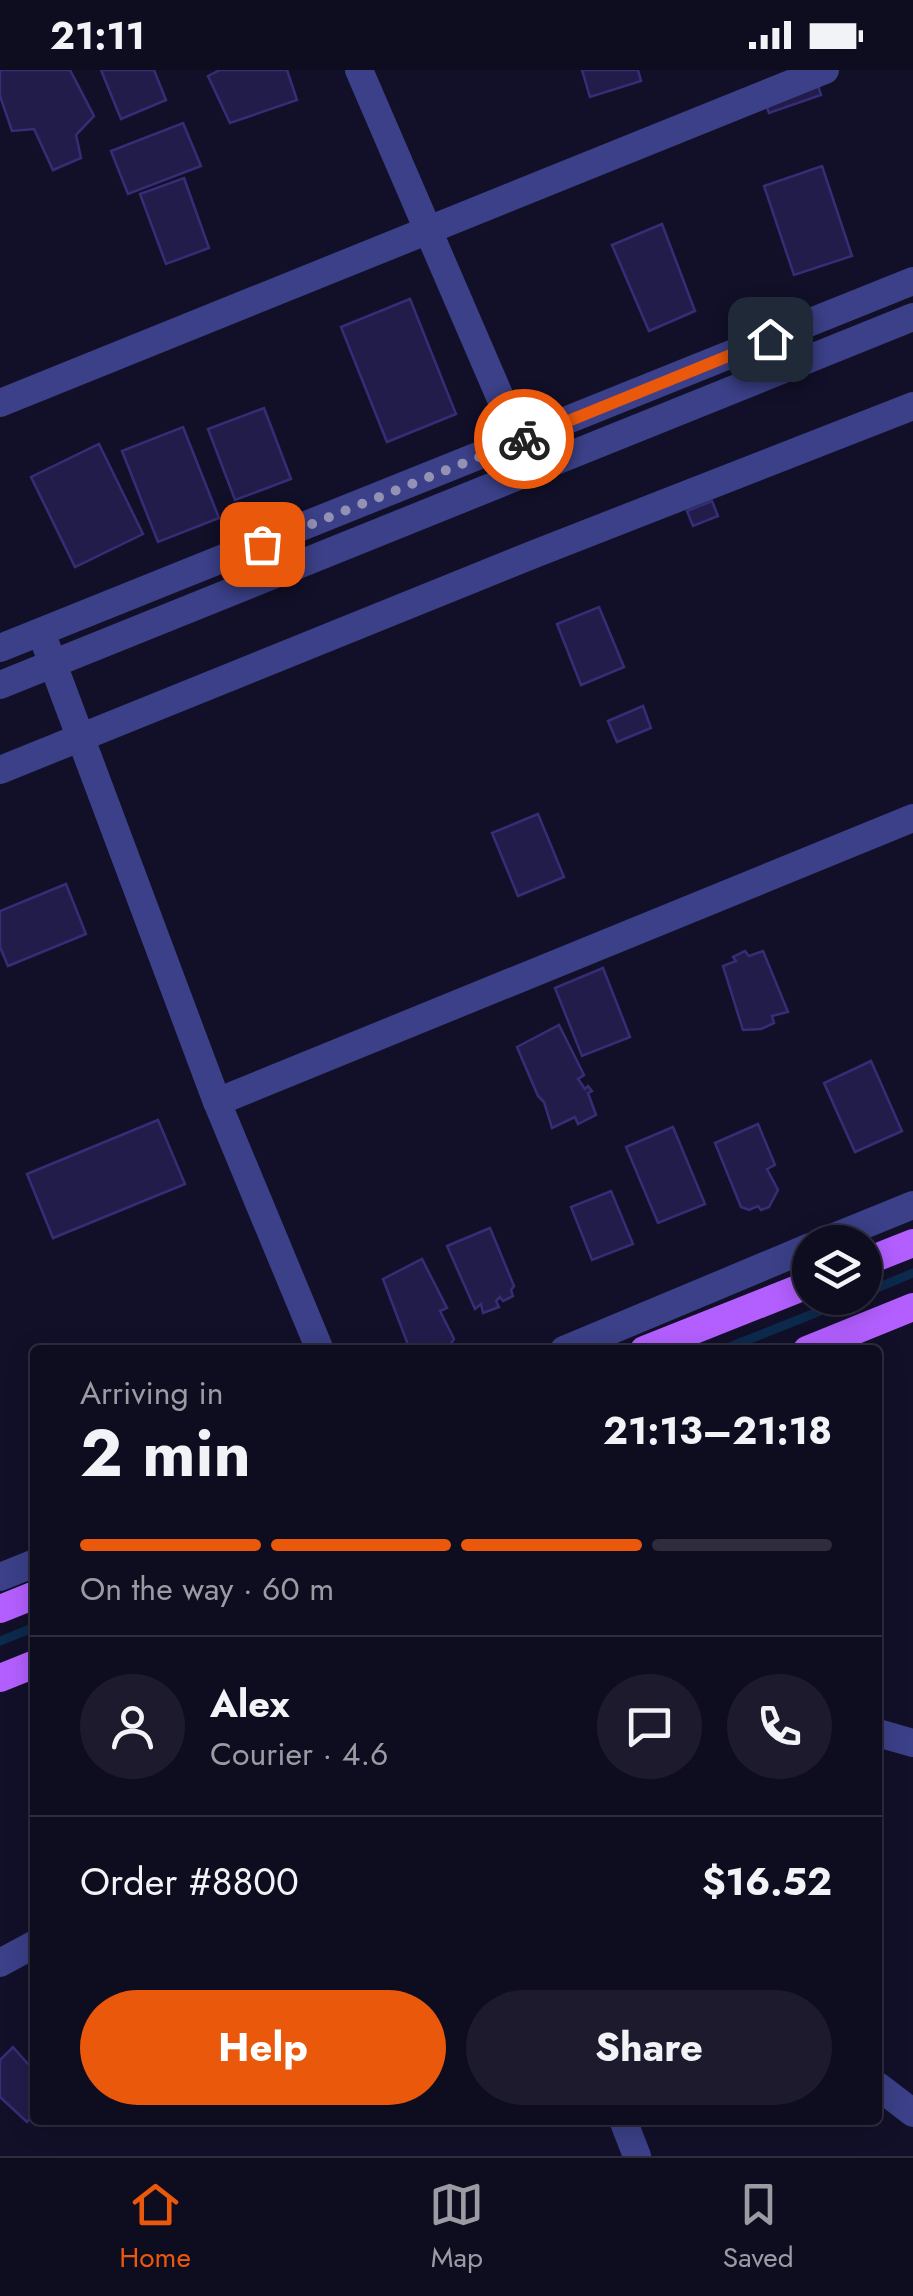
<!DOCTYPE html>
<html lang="en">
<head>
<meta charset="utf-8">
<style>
	body { margin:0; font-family:Jost,sans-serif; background:#1c1a2c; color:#f1f3f6; height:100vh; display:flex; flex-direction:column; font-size:38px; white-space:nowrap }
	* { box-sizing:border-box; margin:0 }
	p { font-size:32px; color:#9b9ba4 }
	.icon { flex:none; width:55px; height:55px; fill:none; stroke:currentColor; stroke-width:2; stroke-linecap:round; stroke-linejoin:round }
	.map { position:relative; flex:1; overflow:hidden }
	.panel { position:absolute; left:30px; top:1275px; width:852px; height:780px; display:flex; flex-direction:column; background:#0e0c1f; border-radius:10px; box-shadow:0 5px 25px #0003,0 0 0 2px #2e2c3d }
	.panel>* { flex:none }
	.tools { position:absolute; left:792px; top:1155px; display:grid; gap:20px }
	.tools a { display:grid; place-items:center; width:90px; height:90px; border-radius:50%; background:#0e0c1f; box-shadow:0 5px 25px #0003,0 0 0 2px #2e2c3d; font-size:50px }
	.pin { position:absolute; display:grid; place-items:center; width:85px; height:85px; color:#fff; margin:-42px; border-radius:20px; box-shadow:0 5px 15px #0006 }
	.courier { position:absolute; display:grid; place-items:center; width:100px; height:100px; margin:-50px; border:8px solid #ea580c; border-radius:50%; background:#fff; color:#222; box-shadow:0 2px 12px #0007 }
	.headline em { font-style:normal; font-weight:700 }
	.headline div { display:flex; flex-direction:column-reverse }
	.headline { display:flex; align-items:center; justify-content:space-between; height:170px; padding:0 50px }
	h1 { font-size:65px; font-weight:700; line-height:75px }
	.bar { display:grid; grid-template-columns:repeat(4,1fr); gap:15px 10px; align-content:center; height:120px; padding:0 50px }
	.bar i { height:12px; border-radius:8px; background:#2e2c3d }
	.bar .current { background:#ea580c }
	.bar p { grid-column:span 4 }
	.line { display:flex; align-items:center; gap:25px; padding:0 50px; border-top:2px solid #2e2c3d }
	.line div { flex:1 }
	.round { display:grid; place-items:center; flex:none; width:105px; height:105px; border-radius:52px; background:#1c1a2c }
	.action { display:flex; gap:20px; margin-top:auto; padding:20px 50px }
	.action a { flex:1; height:115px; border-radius:60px; background:#ea580c; color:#fff; font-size:40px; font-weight:700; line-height:115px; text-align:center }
	.action a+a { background:#1c1a2c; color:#f1f3f6 }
	.status { display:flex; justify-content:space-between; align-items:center; height:70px; padding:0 50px; background:#0e0c1f; direction:ltr }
	.status svg { height:28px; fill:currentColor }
	.dock { display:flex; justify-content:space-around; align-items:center; height:140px; border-top:2px solid #2e2c3d; background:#0e0c1f; font-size:28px; color:#9b9ba4 }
	.dock a { display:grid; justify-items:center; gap:5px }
	.dock .current { color:#ea580c }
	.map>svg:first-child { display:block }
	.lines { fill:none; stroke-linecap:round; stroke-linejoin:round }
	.stream { stroke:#0c2a4c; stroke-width:9 }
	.building { fill:#211c4a; stroke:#352e76; stroke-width:2.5 }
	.minor { stroke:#3b4088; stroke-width:28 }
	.tertiary { stroke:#3b4088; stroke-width:28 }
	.primary { stroke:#b35fff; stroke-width:28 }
	.done { stroke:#9392b4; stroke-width:10; stroke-dasharray:0 18 }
	.route { stroke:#ea580c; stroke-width:12 }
</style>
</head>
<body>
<div class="status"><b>21:11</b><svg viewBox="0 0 49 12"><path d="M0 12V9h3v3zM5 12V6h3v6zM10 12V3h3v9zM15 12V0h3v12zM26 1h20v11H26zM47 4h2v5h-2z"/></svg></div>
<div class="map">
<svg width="913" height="2086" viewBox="0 0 913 2086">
	<rect width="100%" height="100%" fill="#121029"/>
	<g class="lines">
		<g class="stream">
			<polyline points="865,1223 913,1203"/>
			<polyline points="722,1280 853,1228"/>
			<polyline points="0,1571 35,1557"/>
		</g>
	</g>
	<g class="building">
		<polygon points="0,0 70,0 94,46 76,65 81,88 53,100 34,59 12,61 0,26"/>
		<polygon points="101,0 154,0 166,30 121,49"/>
		<polygon points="220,0 287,0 297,30 230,53 208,6"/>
		<polygon points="582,0 638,0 641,11 590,27"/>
		<polygon points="816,9 821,25 769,43 763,27"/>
		<polygon points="183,53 201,96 128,124 111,81"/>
		<polygon points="822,96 852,186 794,205 764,116"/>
		<polygon points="184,108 209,178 166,194 140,124"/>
		<polygon points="662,154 695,241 649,261 612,175"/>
		<polygon points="410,229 456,344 387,372 341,257"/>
		<polygon points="264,338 291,409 235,430 208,359"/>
		<polygon points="183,357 219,448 158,472 122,381"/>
		<polygon points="99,374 143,464 75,497 31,407"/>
		<polygon points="712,431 718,446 693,456 687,441"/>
		<polygon points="599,537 624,597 581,615 557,554"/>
		<polygon points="643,636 651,658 617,672 608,651"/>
		<polygon points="538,744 564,807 518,826 492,763"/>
		<polygon points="66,814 86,864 8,896 0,877 0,841"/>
		<polygon points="745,881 749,886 763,881 788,942 772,946 774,953 761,959 743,960 723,896 736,891 733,887"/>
		<polygon points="603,898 630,967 582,986 555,918"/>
		<polygon points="559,955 584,1005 578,1009 585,1019 588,1016 592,1021 588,1023 596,1045 578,1054 575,1047 552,1058 544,1032 538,1026 517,977"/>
		<polygon points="871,991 902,1061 855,1082 824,1013"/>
		<polygon points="158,1050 185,1114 53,1168 27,1104"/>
		<polygon points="758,1054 775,1095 767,1099 778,1120 769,1137 761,1140 758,1136 749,1140 741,1137 715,1073"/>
		<polygon points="673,1057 705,1134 658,1153 626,1077"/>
		<polygon points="611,1121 633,1174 592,1190 571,1137"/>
		<polygon points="490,1158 514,1216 511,1220 513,1226 503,1231 500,1227 496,1231 499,1237 483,1243 481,1234 475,1239 447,1176"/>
		<polygon points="422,1189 447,1238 440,1241 454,1269 447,1280 410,1280 383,1209"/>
		<polygon points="13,1977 28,1994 35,1991 35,2044 27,2052 0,2027 0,1990"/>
	</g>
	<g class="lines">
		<g class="minor">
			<polyline points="359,0 519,371"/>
			<polyline points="0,333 825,0"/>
			<polyline points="41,562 217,1032 320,1280"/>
			<polyline points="0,700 537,483 913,336"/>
			<polyline points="217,1032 913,748"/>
			<polyline points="822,1172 913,1135"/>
			<polyline points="564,1280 810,1177"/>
			<polyline points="0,1507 35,1493"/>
			<polyline points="878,1663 913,1673"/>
			<polyline points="0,1893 35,1874"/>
			<polyline points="878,2016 913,2043"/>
			<polyline points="623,2050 637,2086"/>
		</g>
		<g class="tertiary">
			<polyline points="0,578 913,211"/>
			<polyline points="0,615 913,247"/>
		</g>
		<g class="primary">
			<polyline points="865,1192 913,1173"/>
			<polyline points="644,1280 810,1214"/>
			<polyline points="807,1280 913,1237"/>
			<polyline points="0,1539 35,1525"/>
			<polyline points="0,1608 35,1594"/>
		</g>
	</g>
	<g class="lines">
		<polyline class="done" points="262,474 524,369"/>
		<polyline class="route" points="524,369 770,269"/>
	</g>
</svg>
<div class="tools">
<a><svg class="icon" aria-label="layers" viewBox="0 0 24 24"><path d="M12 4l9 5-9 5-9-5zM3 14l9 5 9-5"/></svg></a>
</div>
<div class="pin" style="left:262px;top:474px;background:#ea580c"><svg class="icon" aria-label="bag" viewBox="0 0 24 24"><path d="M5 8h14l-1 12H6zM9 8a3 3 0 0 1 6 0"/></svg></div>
<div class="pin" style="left:770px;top:269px;background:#1f2937"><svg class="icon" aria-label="home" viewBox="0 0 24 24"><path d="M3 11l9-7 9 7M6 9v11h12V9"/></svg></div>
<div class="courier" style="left:524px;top:369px"><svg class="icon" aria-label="bike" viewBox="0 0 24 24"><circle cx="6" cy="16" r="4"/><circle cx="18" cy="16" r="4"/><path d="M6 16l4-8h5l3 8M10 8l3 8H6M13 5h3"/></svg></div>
<section class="panel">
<div class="headline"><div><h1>2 min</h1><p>Arriving in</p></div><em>21:13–21:18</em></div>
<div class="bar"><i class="current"></i><i class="current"></i><i class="current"></i><i></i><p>On the way · 60 m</p></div>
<div class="line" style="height:180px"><a class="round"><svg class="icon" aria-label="person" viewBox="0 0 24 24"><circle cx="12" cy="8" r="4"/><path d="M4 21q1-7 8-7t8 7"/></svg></a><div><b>Alex</b><p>Courier · 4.6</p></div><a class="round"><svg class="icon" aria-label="chat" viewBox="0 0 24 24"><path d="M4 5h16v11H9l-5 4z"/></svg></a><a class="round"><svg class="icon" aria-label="phone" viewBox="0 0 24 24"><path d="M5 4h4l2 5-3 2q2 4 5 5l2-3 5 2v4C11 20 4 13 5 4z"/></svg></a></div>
<div class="line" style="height:130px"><div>Order #8800</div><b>$16.52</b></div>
<div class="action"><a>Help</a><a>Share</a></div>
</section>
</div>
<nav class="dock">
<a class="current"><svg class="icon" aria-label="home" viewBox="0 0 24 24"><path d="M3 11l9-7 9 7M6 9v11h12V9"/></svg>Home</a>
<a><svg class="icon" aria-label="map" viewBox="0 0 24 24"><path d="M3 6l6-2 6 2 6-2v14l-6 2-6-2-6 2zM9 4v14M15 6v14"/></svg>Map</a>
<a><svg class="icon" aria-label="saved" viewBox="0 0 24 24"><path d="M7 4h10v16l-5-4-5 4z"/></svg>Saved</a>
</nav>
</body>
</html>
